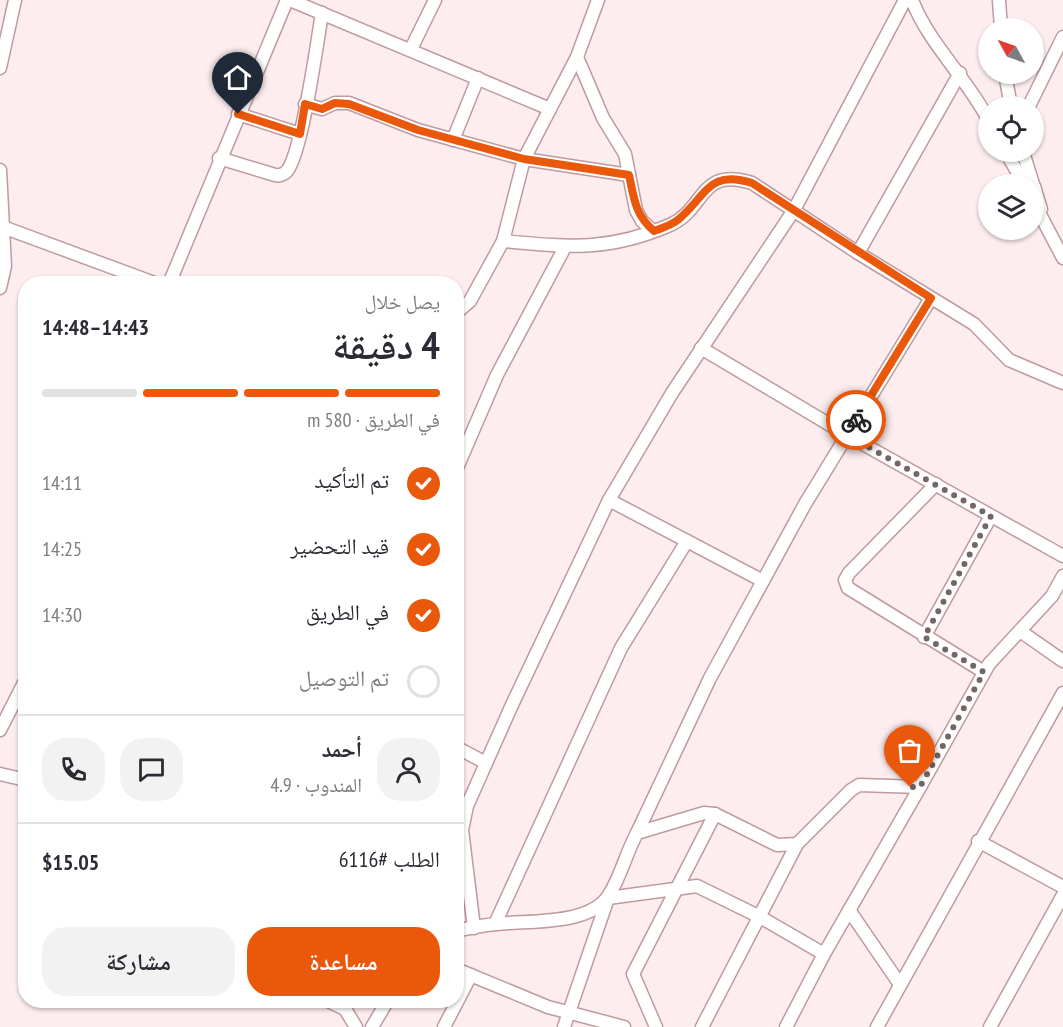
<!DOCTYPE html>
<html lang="ar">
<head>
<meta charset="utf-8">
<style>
	body { margin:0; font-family:"PT Sans Narrow","Noto Naskh Arabic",sans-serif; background:#f2f2f3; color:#2b2b33; direction:rtl; height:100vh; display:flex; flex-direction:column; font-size:22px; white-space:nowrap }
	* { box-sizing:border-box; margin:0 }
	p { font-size:20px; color:#7c7c81 }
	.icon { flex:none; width:33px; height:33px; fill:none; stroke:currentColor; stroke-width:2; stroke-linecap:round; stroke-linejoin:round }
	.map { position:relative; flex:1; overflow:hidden; direction:ltr }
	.drawer { position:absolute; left:18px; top:276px; width:446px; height:732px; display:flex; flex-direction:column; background:#fff; border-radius:24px; box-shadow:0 2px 4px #0004; direction:rtl }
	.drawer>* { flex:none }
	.needle { width:39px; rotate:310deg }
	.buttons { position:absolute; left:978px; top:18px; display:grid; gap:12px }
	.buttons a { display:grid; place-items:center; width:66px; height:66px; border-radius:50%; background:#fff; box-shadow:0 2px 4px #0004; font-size:30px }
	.pin { position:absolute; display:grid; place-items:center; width:51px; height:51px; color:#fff; margin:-62px -26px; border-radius:50% 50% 50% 0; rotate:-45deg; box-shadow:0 0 6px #0007 }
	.pin .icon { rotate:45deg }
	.courier { position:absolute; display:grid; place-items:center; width:60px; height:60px; margin:-30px; border:4px solid #ea580c; border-radius:50%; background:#fff; color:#222; box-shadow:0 2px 8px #0007 }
	.head em { font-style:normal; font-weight:600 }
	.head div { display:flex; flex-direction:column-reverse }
	.head { display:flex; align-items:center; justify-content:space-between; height:102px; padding:0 24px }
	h1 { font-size:39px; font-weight:600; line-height:45px }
	.bar { display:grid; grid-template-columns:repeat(4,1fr); gap:9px 6px; align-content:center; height:72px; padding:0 24px }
	.bar i { height:8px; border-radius:4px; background:#e1e1e2 }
	.bar .selected { background:#ea580c }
	.bar p { grid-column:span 4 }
	.line { display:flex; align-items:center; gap:15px; padding:0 24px; border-top:2px solid #e1e1e2 }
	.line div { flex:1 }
	.round { display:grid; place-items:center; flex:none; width:63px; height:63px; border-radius:24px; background:#f2f2f3 }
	ol { padding:0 24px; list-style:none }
	li { display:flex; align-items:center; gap:18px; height:66px }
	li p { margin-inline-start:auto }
	li .icon { padding:6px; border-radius:50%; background:#ea580c; color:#fff; stroke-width:4 }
	li:last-child { color:#7c7c81 }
	li i { width:33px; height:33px; border:3px solid #e1e1e2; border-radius:50% }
	.button { display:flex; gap:12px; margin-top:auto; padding:12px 24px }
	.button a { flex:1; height:69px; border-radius:24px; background:#ea580c; color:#fff; font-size:24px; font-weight:600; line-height:69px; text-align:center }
	.button a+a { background:#f2f2f3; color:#2b2b33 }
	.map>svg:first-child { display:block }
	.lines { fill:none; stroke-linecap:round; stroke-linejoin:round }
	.minor-casing { stroke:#bf9a9f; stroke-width:15 }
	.minor { stroke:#fff; stroke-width:12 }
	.done { stroke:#746668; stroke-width:6; stroke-dasharray:0 10.8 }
	.route { stroke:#ea580c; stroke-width:8 }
</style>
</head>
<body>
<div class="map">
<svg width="1063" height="1027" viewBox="0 0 1063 1027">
	<rect width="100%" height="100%" fill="#fdedef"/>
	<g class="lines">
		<g class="minor-casing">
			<g id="minor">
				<polyline points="290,0 550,109"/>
				<path d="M912 0C929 44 966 77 988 119"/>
				<polyline points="999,0 1001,28"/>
				<polyline points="411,49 435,0"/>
				<polyline points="577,57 603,118 625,154 636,210 642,221 653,231"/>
				<polyline points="0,68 15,0"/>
				<polyline points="1005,74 1011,106"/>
				<polyline points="305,104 322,109 335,103 349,103 418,130 524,159 629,175"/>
				<polyline points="1029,106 1063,37"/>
				<polyline points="238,114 300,134"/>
				<polyline points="453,140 478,78"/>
				<polyline points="1006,152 1024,184"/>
				<polyline points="1023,152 1033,184"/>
				<path d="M219 158 275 175C279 176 283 175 287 171 302 153 317 43 322 13"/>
				<polyline points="0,170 5,266 0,288"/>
				<polyline points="1034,186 1041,209"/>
				<polyline points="1034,203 1063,258"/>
				<polyline points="0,226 157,284"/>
				<path d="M503 241C567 247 608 252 670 225 706 209 699 166 752 183L858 253 974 324 1009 360 1063 383"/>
				<polyline points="858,253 960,73"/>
				<polyline points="169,284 287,0"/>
				<polyline points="456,313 470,301 503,241 524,159 577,57 598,0"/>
				<polyline points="701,348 847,435 1063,556"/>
				<polyline points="456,470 497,375 565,247"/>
				<polyline points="936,484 849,573 845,580 848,588 984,672"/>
				<polyline points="609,500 763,581"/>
				<polyline points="1020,631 1063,661"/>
				<polyline points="924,637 991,516"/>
				<polyline points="0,730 26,679"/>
				<polyline points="456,747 486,763"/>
				<polyline points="0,774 26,780"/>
				<polyline points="637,833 710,678 805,504 931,298"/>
				<polyline points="978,841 1063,887"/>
				<polyline points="849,910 899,983"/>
				<polyline points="495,924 621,648 687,541"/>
				<polyline points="474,928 462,830 467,806 511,707 609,500 672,393 794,210 905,0"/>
				<path d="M456 931C469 928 483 925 497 924 528 920 590 926 609 895 621 876 626 853 637 833L704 813 715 814 777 845 797 844 851 790 859 785 920 787 989 664 1052 596 1063 576"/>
				<polyline points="456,969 548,1007 624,1027"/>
				<polyline points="326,1000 345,1009 356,1027"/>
				<polyline points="372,1027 388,1000"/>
				<polyline points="444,1027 471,975"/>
				<polyline points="564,1027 608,898 697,886 760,917 824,954"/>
				<polyline points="656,1027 633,974 715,814"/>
				<polyline points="702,1027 797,844"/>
				<polyline points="786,1027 824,954 920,787"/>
				<polyline points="877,1027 1063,693"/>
				<polyline points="990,1027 1063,895"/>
			</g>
		</g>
		<use href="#minor" class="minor"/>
	</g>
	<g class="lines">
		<polyline class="done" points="856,420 847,435 991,516 924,637 984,672 920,787 910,787"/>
		<path class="route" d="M238 114 300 134 305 104 322 109 335 103 349 104 418 130 524 159 629 175C634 198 635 215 654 231 663 228 672 225 679 219 707 195 709 169 752 183L931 298 856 420"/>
	</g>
</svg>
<div class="buttons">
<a><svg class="needle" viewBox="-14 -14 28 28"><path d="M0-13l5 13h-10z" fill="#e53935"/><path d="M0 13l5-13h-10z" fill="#7c7c81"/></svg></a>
<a><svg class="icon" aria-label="locate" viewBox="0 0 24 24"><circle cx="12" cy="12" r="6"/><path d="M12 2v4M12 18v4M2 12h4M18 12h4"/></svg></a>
<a><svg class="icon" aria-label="layers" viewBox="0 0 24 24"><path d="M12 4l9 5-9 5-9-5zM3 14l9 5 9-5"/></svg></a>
</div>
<div class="pin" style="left:910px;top:787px;background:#ea580c"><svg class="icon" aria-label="bag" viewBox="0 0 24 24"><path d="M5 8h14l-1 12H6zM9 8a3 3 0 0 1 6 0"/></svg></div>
<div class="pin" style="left:238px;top:114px;background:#1f2937"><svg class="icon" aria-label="home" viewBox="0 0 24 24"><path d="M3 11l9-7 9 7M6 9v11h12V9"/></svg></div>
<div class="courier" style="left:856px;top:420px"><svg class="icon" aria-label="bike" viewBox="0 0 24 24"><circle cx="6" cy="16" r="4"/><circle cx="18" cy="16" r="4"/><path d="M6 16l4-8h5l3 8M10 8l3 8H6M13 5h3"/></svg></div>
<section class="drawer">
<div class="head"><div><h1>4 دقيقة</h1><p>يصل خلال</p></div><em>14:43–14:48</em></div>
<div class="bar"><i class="selected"></i><i class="selected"></i><i class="selected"></i><i></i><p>في الطريق · 580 m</p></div>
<ol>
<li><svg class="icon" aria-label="check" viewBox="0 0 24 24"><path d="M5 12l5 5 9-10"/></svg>تم التأكيد<p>14:11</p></li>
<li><svg class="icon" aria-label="check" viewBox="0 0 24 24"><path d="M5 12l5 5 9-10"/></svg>قيد التحضير<p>14:25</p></li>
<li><svg class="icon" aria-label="check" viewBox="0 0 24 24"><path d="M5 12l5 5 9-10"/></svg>في الطريق<p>14:30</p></li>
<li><i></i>تم التوصيل</li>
</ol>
<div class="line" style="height:108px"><a class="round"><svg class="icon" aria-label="person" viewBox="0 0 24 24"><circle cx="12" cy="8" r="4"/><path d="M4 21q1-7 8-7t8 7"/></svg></a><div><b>أحمد</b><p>المندوب · 4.9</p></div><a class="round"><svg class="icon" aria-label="chat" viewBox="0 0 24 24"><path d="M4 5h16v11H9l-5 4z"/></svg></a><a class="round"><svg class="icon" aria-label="phone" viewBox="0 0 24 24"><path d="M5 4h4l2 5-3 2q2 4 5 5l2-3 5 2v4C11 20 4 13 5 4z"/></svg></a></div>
<div class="line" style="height:78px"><div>الطلب #6116</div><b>$15.05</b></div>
<div class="button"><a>مساعدة</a><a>مشاركة</a></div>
</section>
</div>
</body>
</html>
